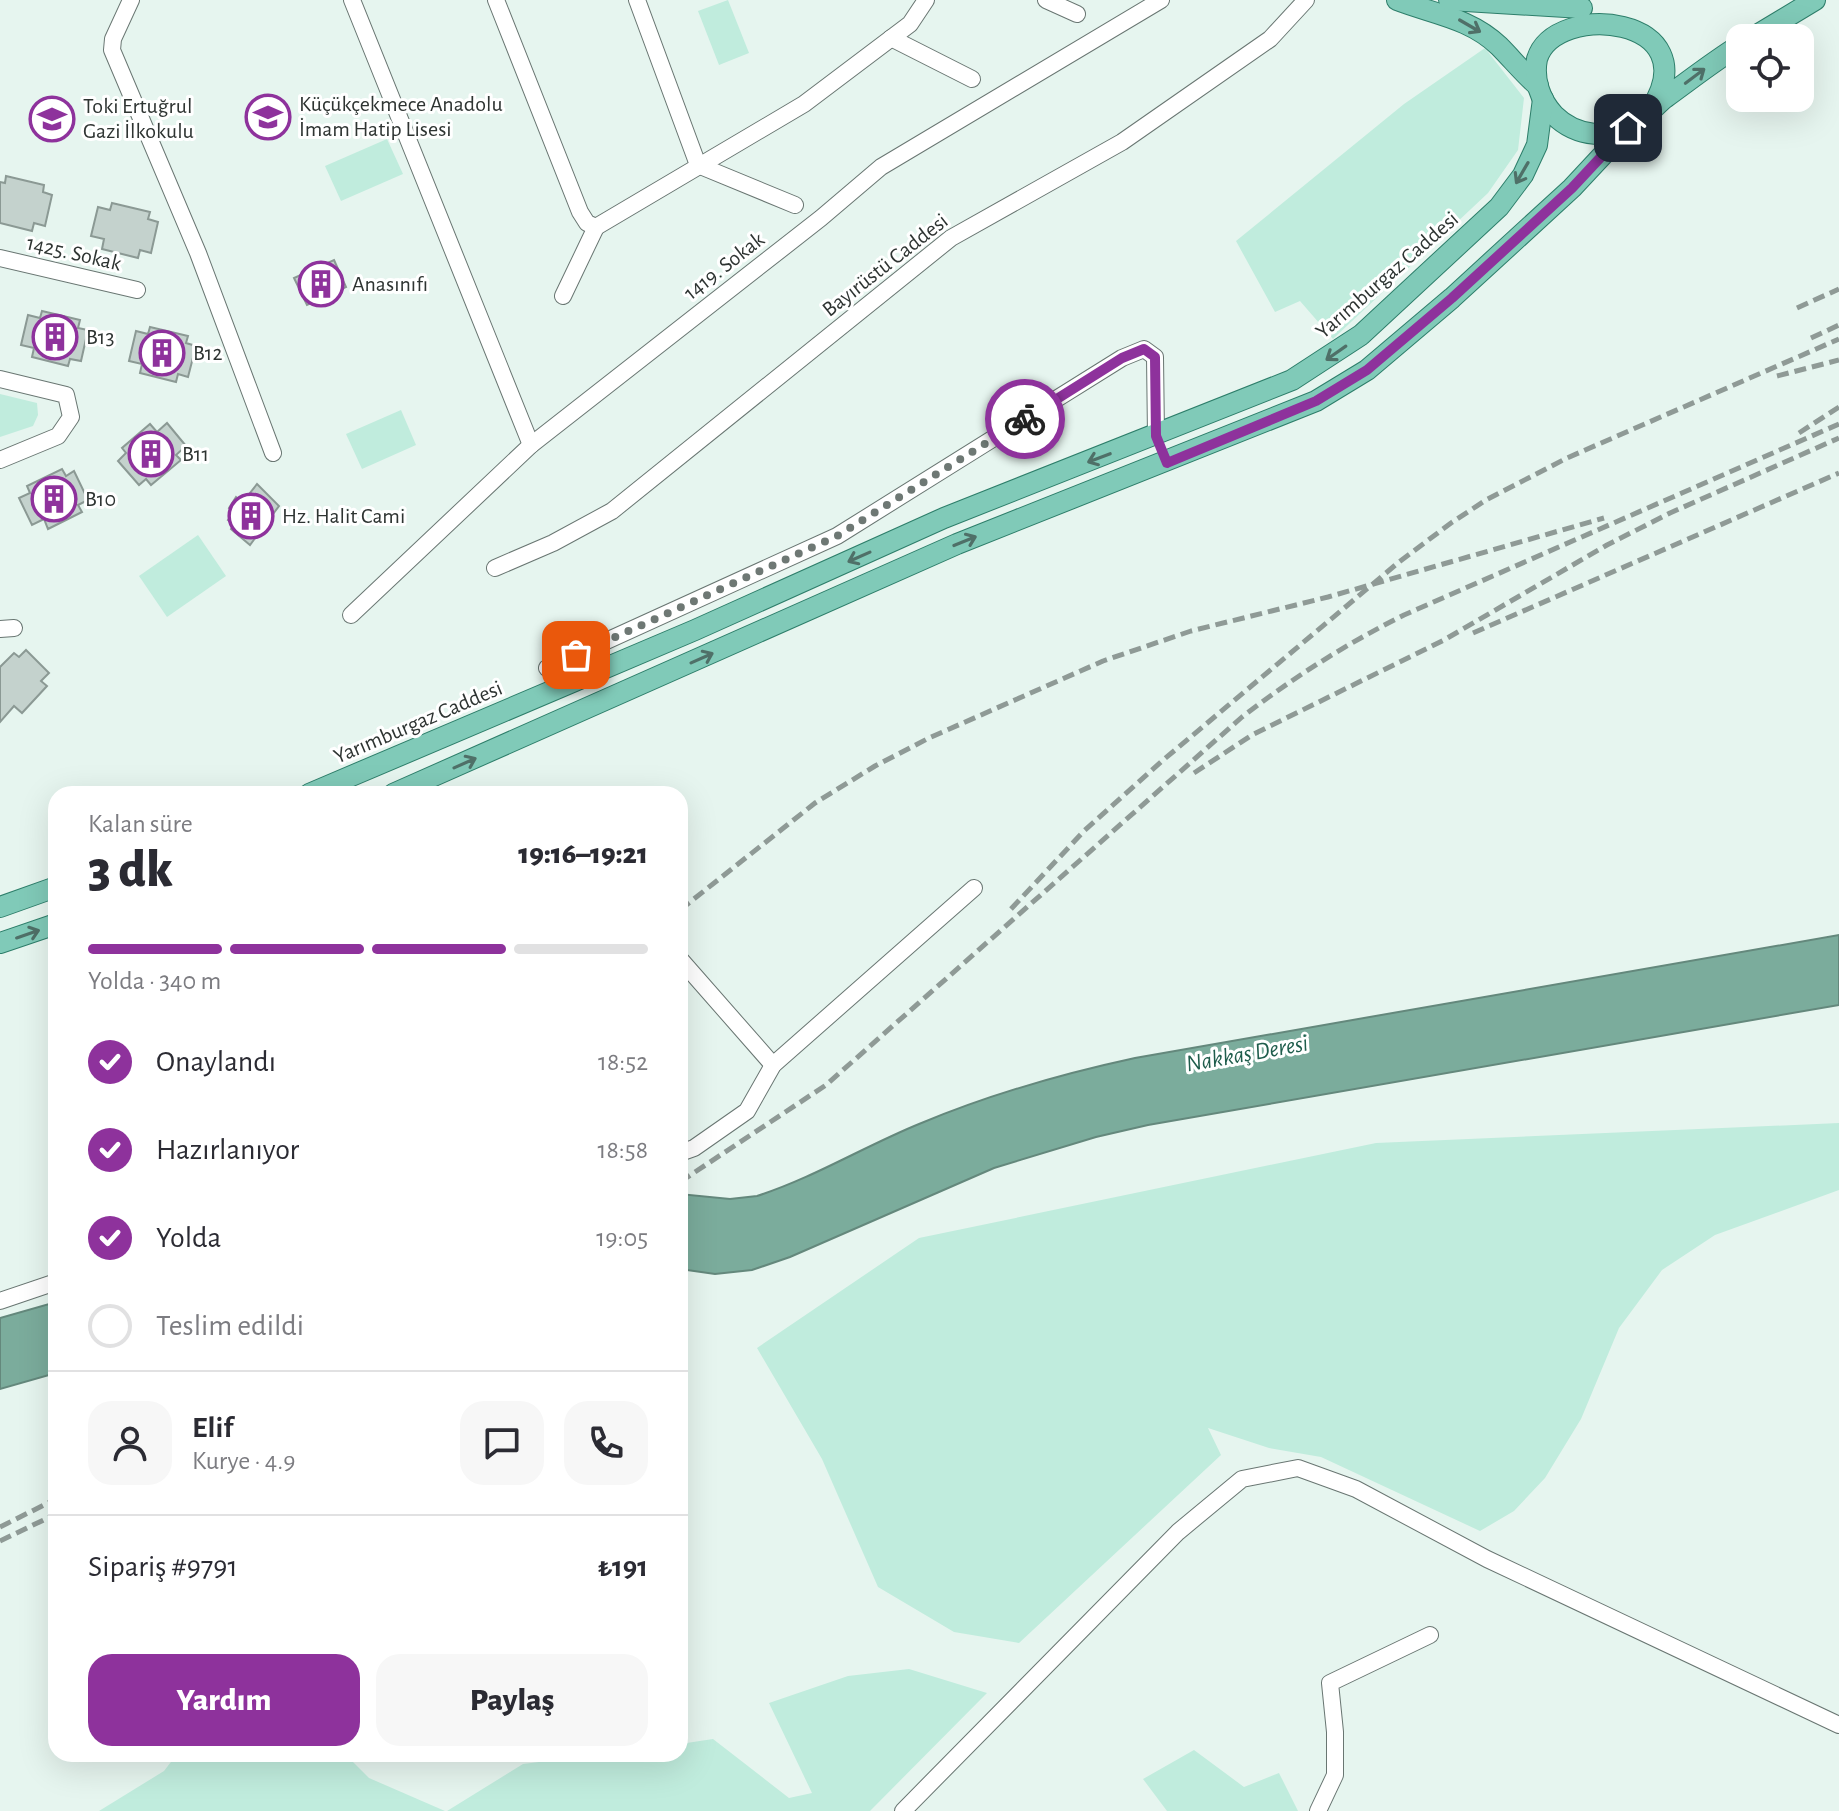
<!DOCTYPE html>
<html lang="tr">
<head>
<meta charset="utf-8">
<style>
	body { margin:0; font-family:"Alegreya Sans",sans-serif; background:#f7f7f7; color:#2b2b33; height:100vh; display:flex; flex-direction:column; font-size:30px; white-space:nowrap }
	* { box-sizing:border-box; margin:0 }
	p { font-size:26px; color:#7c7c81 }
	.icon { flex:none; width:44px; height:44px; fill:none; stroke:currentColor; stroke-width:2; stroke-linecap:round; stroke-linejoin:round }
	.map { position:relative; flex:1; overflow:hidden }
	.panel { position:absolute; left:48px; top:786px; width:640px; height:976px; display:flex; flex-direction:column; background:#fff; border-radius:24px; box-shadow:0 8px 32px #0002 }
	.panel>* { flex:none }
	.controls { position:absolute; left:1726px; top:24px; display:grid; gap:16px }
	.controls a { display:grid; place-items:center; width:88px; height:88px; border-radius:16px; background:#fff; box-shadow:0 8px 32px #0002; font-size:40px }
	.pin { position:absolute; display:grid; place-items:center; width:68px; height:68px; color:#fff; margin:-34px; border-radius:16px; box-shadow:0 4px 12px #0006 }
	.courier { position:absolute; display:grid; place-items:center; width:80px; height:80px; margin:-40px; border:6px solid #8e329c; border-radius:50%; background:#fff; color:#222; box-shadow:0 2px 10px #0007 }
	.headline em { font-style:normal; font-weight:800 }
	.headline div { display:flex; flex-direction:column-reverse }
	.headline { display:flex; align-items:center; justify-content:space-between; height:136px; padding:0 40px }
	h1 { font-size:52px; font-weight:800; line-height:60px }
	.bar { display:grid; grid-template-columns:repeat(4,1fr); gap:12px 8px; align-content:center; height:96px; padding:0 40px }
	.bar i { height:10px; border-radius:6px; background:#e1e1e2 }
	.bar .active { background:#8e329c }
	.bar p { grid-column:span 4 }
	.line { display:flex; align-items:center; gap:20px; padding:0 40px; border-top:2px solid #e1e1e2 }
	.line div { flex:1 }
	.round { display:grid; place-items:center; flex:none; width:84px; height:84px; border-radius:24px; background:#f7f7f7 }
	ol { padding:0 40px; list-style:none }
	li { display:flex; align-items:center; gap:24px; height:88px }
	li p { margin-inline-start:auto }
	li .icon { padding:8px; border-radius:50%; background:#8e329c; color:#fff; stroke-width:4 }
	li:last-child { color:#7c7c81 }
	li i { width:44px; height:44px; border:4px solid #e1e1e2; border-radius:50% }
	.button { display:flex; gap:16px; margin-top:auto; padding:16px 40px }
	.button a { flex:1; height:92px; border-radius:24px; background:#8e329c; color:#fff; font-size:32px; font-weight:800; line-height:92px; text-align:center }
	.button a+a { background:#f7f7f7; color:#2b2b33 }
	.map>svg:first-child { display:block }
	.green { fill:#c0ecdd }
	.water { fill:#7bac9c; stroke:#64887c; stroke-width:2 }
	.building { fill:#c4d2cd; stroke:#8b9994; stroke-width:2 }
	.lines { fill:none; stroke-linecap:round; stroke-linejoin:round }
	.minor-casing { stroke:#697672; stroke-width:18 }
	.major-casing { stroke:#2d7e6a; stroke-width:22 }
	.minor { stroke:#fff; stroke-width:16 }
	.major { stroke:#80cab8; stroke-width:20 }
	.rail { stroke:#8f9a96; stroke-width:5; stroke-dasharray:12 6; stroke-linecap:butt }
	.oneway { stroke:#4f7068 }
	.done { stroke:#6e7874; stroke-width:8; stroke-dasharray:0 14.4 }
	.route { stroke:#8e329c; stroke-width:10 }
	.labels { text-anchor:middle; dominant-baseline:central; stroke-width:6; stroke-linejoin:round; paint-order:stroke }
	.poi-label { font-size:22px; fill:#2e3432; stroke:#fff; text-anchor:start }
	.street-label { font-size:22px; fill:#2e3432; stroke:#fff }
	.water-label { font-size:24px; font-style:italic; fill:#1f5d4c; stroke:#fff }
</style>
</head>
<body>
<div class="map">
<svg width="1839" height="1811" viewBox="0 0 1839 1811">
	<rect width="100%" height="100%" fill="#e6f5ef"/>
	<g class="green">
		<polygon points="728,0 749,53 719,65 698,11"/>
		<polygon points="1485,48 1524,98 1518,150 1488,193 1333,339 1300,301 1275,312 1236,241 1404,104"/>
		<polygon points="387,139 403,174 341,201 325,166"/>
		<polygon points="0,394 37,403 38,415 33,426 0,437"/>
		<polygon points="401,410 416,445 362,469 346,434"/>
		<polygon points="198,535 226,576 167,617 139,576"/>
		<polygon points="1839,1123 1839,1190 1715,1235 1662,1270 1619,1328 1581,1419 1545,1478 1514,1511 1480,1531 1321,1457 1269,1448 1208,1428 1221,1455 1019,1643 954,1632 878,1587 822,1459 757,1348 919,1238 1376,1143"/>
		<polygon points="909,1669 987,1693 870,1811 447,1811 523,1764 602,1754 680,1754 680,1744 713,1739 789,1798 812,1793 769,1703 848,1676"/>
		<polygon points="1194,1750 1244,1787 1279,1773 1298,1811 1167,1811 1143,1779"/>
		<polygon points="177,1754 345,1754 369,1778 445,1811 99,1811 164,1771"/>
	</g>
	<g class="water">
		<path d="M1839 935V1005L1148 1125 1096 1137 994 1168 790 1257 752 1270 715 1274 680 1269V1194L730 1199 757 1196C813 1178 865 1146 919 1124 988 1095 1061 1074 1135 1058Z"/>
		<polygon points="56,1302 56,1373 0,1389 0,1318"/>
	</g>
	<g class="building">
		<polygon points="6,176 44,185 43,192 52,195 45,226 34,223 32,231 0,223 0,182 5,183"/>
		<polygon points="112,203 150,212 148,219 158,222 151,253 140,250 138,258 102,249 104,239 91,236 98,207 110,210"/>
		<polygon points="334,260 346,287 307,305 294,278"/>
		<polygon points="42,311 80,320 78,328 88,330 81,361 70,359 68,366 32,357 34,348 21,345 28,315 40,318"/>
		<polygon points="150,327 188,336 186,343 196,346 188,377 178,374 176,382 140,373 142,364 129,361 136,331 148,334"/>
		<polygon points="167,423 186,446 176,455 181,460 151,485 146,479 139,485 118,461 126,453 122,448 150,424 157,432"/>
		<polygon points="62,469 66,476 74,471 88,500 78,505 82,512 48,529 44,519 32,525 19,498 30,493 27,486"/>
		<polygon points="257,484 279,506 250,545 231,529 234,524 228,520 234,512 229,508 236,497 242,503"/>
		<polygon points="26,650 49,673 41,681 47,686 22,713 14,706 0,722 0,667 14,653 19,657"/>
	</g>
	<g class="lines">
		<g class="minor-casing">
			<g id="minor">
				<polyline points="131,0 113,39 112,50 198,253 273,453"/>
				<polyline points="352,0 531,445"/>
				<polyline points="496,0 580,212 587,223 596,227 804,104 910,24 926,0"/>
				<polyline points="637,0 698,165 795,205"/>
				<polyline points="1046,0 1077,14"/>
				<polyline points="891,38 972,79"/>
				<polyline points="0,258 137,290"/>
				<polyline points="563,296 596,227"/>
				<polyline points="0,379 66,395 71,417 58,436 0,460"/>
				<polyline points="495,568 553,543 612,511 951,238 1122,142 1270,39 1306,0"/>
				<polyline points="351,615 531,445 821,218 881,167 1161,0"/>
				<polyline points="0,629 14,628"/>
				<polyline points="547,668 837,536 1122,358 1144,349 1155,357 1156,436"/>
				<polyline points="680,959 773,1065"/>
				<polyline points="680,1153 694,1148 747,1111 773,1065 974,888"/>
				<polyline points="0,1301 56,1282"/>
				<polyline points="903,1811 1178,1532 1242,1479 1298,1468 1356,1489 1487,1559 1839,1725"/>
				<polyline points="1318,1811 1335,1775 1335,1732 1330,1683 1430,1635"/>
			</g>
		</g>
		<g class="major-casing">
			<g id="major">
				<path d="M1397 0C1433 14 1470 18 1499 46 1512 59 1524 74 1538 86"/>
				<polyline points="1449,0 1582,8"/>
				<polyline points="1752,38 1815,0"/>
				<path d="M1651 109C1710 16 1555 0 1537 59 1533 79 1540 100 1554 115 1576 137 1612 141 1638 122 1648 115 1655 106 1665 98 1690 80 1714 61 1740 45"/>
				<polyline points="309,794 695,630 944,518 1292,380 1361,335 1499,207 1523,175 1537,145 1543,99"/>
				<polyline points="393,794 957,544 1316,401 1367,370 1452,298 1572,188 1628,128"/>
				<polyline points="0,907 56,887"/>
				<polyline points="0,943 56,924"/>
			</g>
		</g>
		<use href="#minor" class="minor"/>
		<use href="#major" class="major"/>
		<g class="rail">
			<polyline points="1797,308 1839,289"/>
			<polyline points="1811,338 1839,325"/>
			<polyline points="1777,376 1839,360"/>
			<polyline points="1799,433 1839,407"/>
			<polyline points="1473,633 1839,473"/>
			<polyline points="1194,773 1252,735 1444,640 1607,545 1670,513 1839,438"/>
			<polyline points="1011,909 1084,831 1162,761 1399,562 1451,523 1486,500 1567,458 1839,339"/>
			<polyline points="680,910 815,803 875,766 929,738 1103,661 1191,631 1328,597 1604,518"/>
			<path d="M680 1182 826 1085 1242 717C1294 677 1346 644 1404 615L1839 424"/>
			<polyline points="0,1527 56,1499"/>
			<polyline points="0,1541 56,1514"/>
		</g>
	</g>
	<defs><path id="oneway-shaft" d="M-6 0H5M1.5-3L5.5 0L1.5 3" fill="none" stroke-width="1.6" stroke-linecap="round" stroke-linejoin="round" transform="scale(2)"/></defs>
	<g class="oneway">
		<use href="#oneway-shaft" transform="translate(1470 26) rotate(30)"/>
		<use href="#oneway-shaft" transform="translate(1695 76) rotate(-37)"/>
		<use href="#oneway-shaft" transform="translate(1522 173) rotate(120)"/>
		<use href="#oneway-shaft" transform="translate(1336 353) rotate(145)"/>
		<use href="#oneway-shaft" transform="translate(1099 458) rotate(159)"/>
		<use href="#oneway-shaft" transform="translate(965 541) rotate(-22)"/>
		<use href="#oneway-shaft" transform="translate(859 557) rotate(156)"/>
		<use href="#oneway-shaft" transform="translate(702 658) rotate(-24)"/>
		<use href="#oneway-shaft" transform="translate(465 763) rotate(-24)"/>
		<use href="#oneway-shaft" transform="translate(28 934) rotate(-19)"/>
	</g>
	<g class="lines">
		<polyline class="done" points="576,655 837,536 1025,419"/>
		<polyline class="route" points="1025,419 1122,358 1144,349 1155,357 1156,436 1167,463 1316,401 1367,370 1452,298 1572,188 1628,128"/>
	</g>
	<defs>
		<g id="school-ring" transform="scale(2.3)"><circle r="9.5" fill="#fff" stroke="#8e329c" stroke-width="1.5"/><path d="M0-5L7-2L0 1L-7-2ZM-4 1L0 2.5L4 1V4Q0 6-4 4Z" fill="#8e329c"/></g>
		<g id="building-ring" transform="scale(2.3)"><circle r="9.5" fill="#fff" stroke="#8e329c" stroke-width="1.5"/><path d="M-4-6H4V6H1V3H-1V6H-4ZM-2.5-4.3h1.7v1.8h-1.7ZM.8-4.3h1.7v1.8H.8ZM-2.5-1h1.7V.8h-1.7ZM.8-1h1.7V.8H.8Z" fill="#8e329c"/></g>
	</defs>
	<g fill-rule="evenodd">
		<use href="#school-ring" x="268" y="117"/>
		<use href="#school-ring" x="52" y="119"/>
		<use href="#building-ring" x="321" y="284"/>
		<use href="#building-ring" x="55" y="337"/>
		<use href="#building-ring" x="162" y="353"/>
		<use href="#building-ring" x="151" y="454"/>
		<use href="#building-ring" x="54" y="499"/>
		<use href="#building-ring" x="251" y="516"/>
	</g>
	<g class="labels">
		<g class="poi-label">
			<text x="299" y="104">Küçükçekmece Anadolu<tspan x="299" dy="25">İmam Hatip Lisesi</tspan></text>
			<text x="83" y="106">Toki Ertuğrul<tspan x="83" dy="25">Gazi İlkokulu</tspan></text>
			<text x="352" y="284">Anasınıfı</text>
			<text x="86" y="337">B13</text>
			<text x="193" y="353">B12</text>
			<text x="182" y="454">B11</text>
			<text x="85" y="499">B10</text>
			<text x="282" y="516">Hz. Halit Cami</text>
		</g>
		<g class="street-label">
			<text transform="translate(74 253) rotate(13)">1425. Sokak</text>
			<text transform="translate(885 265) rotate(-38)">Bayırüstü Caddesi</text>
			<text transform="translate(724 266) rotate(-38)">1419. Sokak</text>
			<text transform="translate(1387 275) rotate(-41)">Yarımburgaz Caddesi</text>
			<text transform="translate(418 722) rotate(-23)">Yarımburgaz Caddesi</text>
		</g>
		<g class="water-label">
			<text transform="translate(1247 1054) rotate(-10)">Nakkaş Deresi</text>
		</g>
	</g>
</svg>
<div class="controls">
<a><svg class="icon" aria-label="locate" viewBox="0 0 24 24"><circle cx="12" cy="12" r="6"/><path d="M12 2v4M12 18v4M2 12h4M18 12h4"/></svg></a>
</div>
<div class="pin" style="left:576px;top:655px;background:#ea580c"><svg class="icon" aria-label="bag" viewBox="0 0 24 24"><path d="M5 8h14l-1 12H6zM9 8a3 3 0 0 1 6 0"/></svg></div>
<div class="pin" style="left:1628px;top:128px;background:#1f2937"><svg class="icon" aria-label="home" viewBox="0 0 24 24"><path d="M3 11l9-7 9 7M6 9v11h12V9"/></svg></div>
<div class="courier" style="left:1025px;top:419px"><svg class="icon" aria-label="bike" viewBox="0 0 24 24"><circle cx="6" cy="16" r="4"/><circle cx="18" cy="16" r="4"/><path d="M6 16l4-8h5l3 8M10 8l3 8H6M13 5h3"/></svg></div>
<section class="panel">
<div class="headline"><div><h1>3 dk</h1><p>Kalan süre</p></div><em>19:16–19:21</em></div>
<div class="bar"><i class="active"></i><i class="active"></i><i class="active"></i><i></i><p>Yolda · 340 m</p></div>
<ol>
<li><svg class="icon" aria-label="check" viewBox="0 0 24 24"><path d="M5 12l5 5 9-10"/></svg>Onaylandı<p>18:52</p></li>
<li><svg class="icon" aria-label="check" viewBox="0 0 24 24"><path d="M5 12l5 5 9-10"/></svg>Hazırlanıyor<p>18:58</p></li>
<li><svg class="icon" aria-label="check" viewBox="0 0 24 24"><path d="M5 12l5 5 9-10"/></svg>Yolda<p>19:05</p></li>
<li><i></i>Teslim edildi</li>
</ol>
<div class="line" style="height:144px"><a class="round"><svg class="icon" aria-label="person" viewBox="0 0 24 24"><circle cx="12" cy="8" r="4"/><path d="M4 21q1-7 8-7t8 7"/></svg></a><div><b>Elif</b><p>Kurye · 4.9</p></div><a class="round"><svg class="icon" aria-label="chat" viewBox="0 0 24 24"><path d="M4 5h16v11H9l-5 4z"/></svg></a><a class="round"><svg class="icon" aria-label="phone" viewBox="0 0 24 24"><path d="M5 4h4l2 5-3 2q2 4 5 5l2-3 5 2v4C11 20 4 13 5 4z"/></svg></a></div>
<div class="line" style="height:104px"><div>Sipariş #9791</div><b>₺191</b></div>
<div class="button"><a>Yardım</a><a>Paylaş</a></div>
</section>
</div>
</body>
</html>
